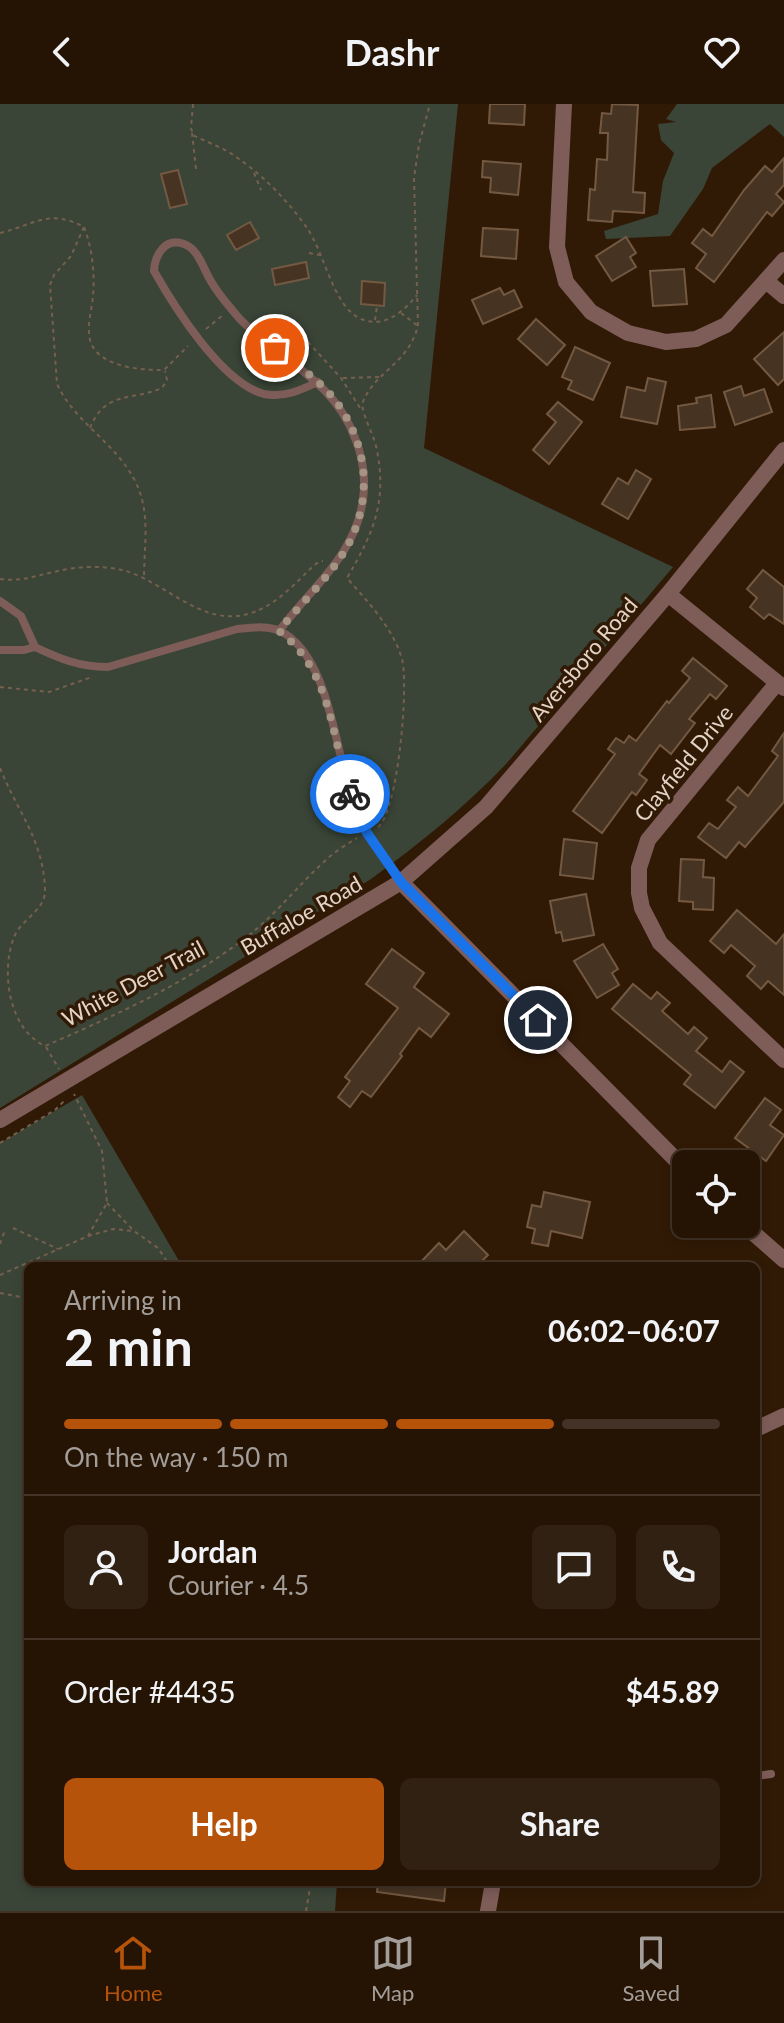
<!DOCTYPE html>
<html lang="en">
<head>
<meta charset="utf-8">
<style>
	body { margin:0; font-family:Lato,sans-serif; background:#312113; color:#f1f3f6; height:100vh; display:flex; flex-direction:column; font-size:30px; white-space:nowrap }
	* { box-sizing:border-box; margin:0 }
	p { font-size:26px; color:#a39e9a }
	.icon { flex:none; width:44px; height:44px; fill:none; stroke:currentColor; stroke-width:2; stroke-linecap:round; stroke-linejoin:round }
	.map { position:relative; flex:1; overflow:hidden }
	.drawer { position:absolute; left:24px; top:1158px; width:736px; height:624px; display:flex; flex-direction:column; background:#251404; border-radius:12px; box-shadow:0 4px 12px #0003,0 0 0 2px #423326 }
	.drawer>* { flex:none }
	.buttons { position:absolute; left:672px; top:1046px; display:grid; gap:16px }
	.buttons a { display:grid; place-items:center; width:88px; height:88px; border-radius:12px; background:#251404; box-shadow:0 4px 12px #0003,0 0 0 2px #423326; font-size:40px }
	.pin { position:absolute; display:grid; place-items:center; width:68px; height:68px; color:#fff; margin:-34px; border:4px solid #fff; border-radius:50%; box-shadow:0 2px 8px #0007 }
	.courier { position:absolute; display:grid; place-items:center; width:80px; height:80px; margin:-40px; border:6px solid #1a73e8; border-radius:50%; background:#fff; color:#222; box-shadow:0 2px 10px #0007 }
	.head em { font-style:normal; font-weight:700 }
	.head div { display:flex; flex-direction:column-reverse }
	.head { display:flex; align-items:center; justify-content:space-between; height:136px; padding:0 40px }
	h1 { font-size:52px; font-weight:700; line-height:60px }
	.bar { display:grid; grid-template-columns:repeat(4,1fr); gap:12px 8px; align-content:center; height:96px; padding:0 40px }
	.bar i { height:10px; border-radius:6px; background:#423326 }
	.bar .selected { background:#b45309 }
	.bar p { grid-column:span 4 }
	.line { display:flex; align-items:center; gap:20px; padding:0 40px; border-top:2px solid #423326 }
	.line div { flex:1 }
	.round { display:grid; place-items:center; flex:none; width:84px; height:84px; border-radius:12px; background:#312113 }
	.cta { display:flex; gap:16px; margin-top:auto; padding:16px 40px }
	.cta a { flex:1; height:92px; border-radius:12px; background:#b45309; color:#fff; font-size:32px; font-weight:700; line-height:92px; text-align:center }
	.cta a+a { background:#312113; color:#f1f3f6 }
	header { display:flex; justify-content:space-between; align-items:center; height:104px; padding:0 40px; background:#251404; font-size:36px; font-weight:700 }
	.menu { display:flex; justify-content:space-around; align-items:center; height:112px; border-top:2px solid #423326; background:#251404; font-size:22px; color:#a39e9a }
	.menu a { display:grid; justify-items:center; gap:4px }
	.menu .selected { color:#b45309 }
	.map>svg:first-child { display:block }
	.green { fill:#3a4537 }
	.building { fill:#473322; stroke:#745942; stroke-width:2 }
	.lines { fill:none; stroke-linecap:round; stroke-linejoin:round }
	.path { stroke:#75604e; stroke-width:2; stroke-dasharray:4 4; stroke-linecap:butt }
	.service { stroke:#7e5d59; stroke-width:8 }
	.minor { stroke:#7e5d59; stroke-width:16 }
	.tertiary { stroke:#7e5d59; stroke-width:16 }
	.done { stroke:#a59383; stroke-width:8; stroke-dasharray:0 14.4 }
	.route { stroke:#1a73e8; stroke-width:10 }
	.labels { text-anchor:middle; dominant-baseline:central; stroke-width:7; stroke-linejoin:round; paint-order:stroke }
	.street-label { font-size:22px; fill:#e4d4c7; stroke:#311a05 }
</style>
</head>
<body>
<header><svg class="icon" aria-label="back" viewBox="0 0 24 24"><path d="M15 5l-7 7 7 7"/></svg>Dashr<svg class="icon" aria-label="heart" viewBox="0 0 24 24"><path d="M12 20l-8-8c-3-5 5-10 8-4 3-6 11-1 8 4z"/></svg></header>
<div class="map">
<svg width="784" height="1807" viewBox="0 0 784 1807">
	<rect width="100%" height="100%" fill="#311a05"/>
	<g class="green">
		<path d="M0 0H458L424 344 673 463 506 660C464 704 419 740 371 775L0 1004Z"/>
		<polygon points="677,0 784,0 784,33 770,20 712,64 703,85 670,132 606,135 604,127 658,110 663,77 674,49 661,36 658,20 676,18 666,15"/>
		<polygon points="82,991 182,1162 28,1162 28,1778 337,1778 335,1807 0,1807 0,1039"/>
	</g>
	<g class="building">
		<polygon points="490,0 525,0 524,21 489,19"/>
		<polygon points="612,0 638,1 633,88 645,89 644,109 613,107 612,118 588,116 590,85 595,86 597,55 607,56 608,29 600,29 602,9 611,10"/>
		<polygon points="784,54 784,81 776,90 784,98 772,112 767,108 714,178 696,164 706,150 692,139 703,125 712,132 744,86 765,62 772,68"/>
		<polygon points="483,57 521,60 518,91 490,88 491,74 482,73"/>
		<polygon points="178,66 187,100 170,104 161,70"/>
		<polygon points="250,118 259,134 236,146 227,131"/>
		<polygon points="483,124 518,126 516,155 481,152"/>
		<polygon points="626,133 636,149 630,153 636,163 612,177 596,152"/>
		<polygon points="306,158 309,174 275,181 272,165"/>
		<polygon points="684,165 687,200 653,202 650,167"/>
		<polygon points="362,177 385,179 384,202 361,200"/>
		<polygon points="500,184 504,191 514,186 522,203 483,220 472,196"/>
		<polygon points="536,215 565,241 547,261 518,235"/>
		<polygon points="784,228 784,275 778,281 754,255"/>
		<polygon points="575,243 610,259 593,296 568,285 572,277 562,273"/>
		<polygon points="648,274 666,278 657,320 621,313 627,283 645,287"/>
		<polygon points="741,282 744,292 764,285 772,308 735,321 724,288"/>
		<polygon points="711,291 715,323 680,326 678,302 697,299 696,294"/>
		<polygon points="558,298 582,318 549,360 533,346 556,318 547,310"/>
		<polygon points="636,366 651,375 628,415 602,400 618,374 628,380"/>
		<polygon points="763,466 784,483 784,520 769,510 764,515 750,503 757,494 747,485"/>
		<polygon points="693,554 727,582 716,595 710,590 689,615 695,619 671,650 660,641 639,670 647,676 636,691 632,688 602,729 573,707 615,650 608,645 616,634 624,639 629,632 636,637 667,597 669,599 690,574 682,567"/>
		<polygon points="784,629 784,698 745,743 739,738 726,754 698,733 709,719 718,725 736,703 727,696 738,683 748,692 778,652 772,647"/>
		<polygon points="564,735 597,739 593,775 560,771"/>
		<polygon points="681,755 704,756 703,773 714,774 713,806 693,805 693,798 679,797"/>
		<polygon points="586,790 594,831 563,837 561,828 556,829 550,797"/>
		<polygon points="737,806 776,840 784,830 784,891 768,877 761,885 747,872 755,862 731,841 724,849 710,837"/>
		<polygon points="603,840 618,865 612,869 619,881 597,894 574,857"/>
		<polygon points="392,845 424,869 414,883 449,910 431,933 419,924 400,950 402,952 371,993 362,987 350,1003 338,993 350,977 345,973 398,904 366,880"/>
		<polygon points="633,880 651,895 657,888 670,899 662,907 688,930 694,923 707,934 696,947 722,968 730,957 744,968 715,1004 684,980 691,971 612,905"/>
		<polygon points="765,994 781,1006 770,1021 784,1031 766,1057 735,1034"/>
		<polygon points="544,1088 590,1098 582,1134 551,1127 548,1142 532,1139 535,1125 527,1123 532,1101 541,1103"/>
		<polygon points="464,1127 488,1151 477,1162 417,1162 439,1139 446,1146"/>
		<polygon points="378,1778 446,1778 444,1797 377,1788"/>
	</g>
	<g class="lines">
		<g class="path">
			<path d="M193 0 191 24 193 31C204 37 216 41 227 47 258 66 286 94 307 124 324 148 333 201 359 214 383 226 403 208 417 191"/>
			<polyline points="192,29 196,65"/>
			<polyline points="254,69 261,86"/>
			<path d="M84 123 71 152 54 171 50 181 57 280C75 319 116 339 135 377 151 408 144 441 144 475"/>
			<path d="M0 129C34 121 49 104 84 123 92 143 95 170 93 192 92 204 88 217 89 229 90 261 135 266 160 266L165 265 188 242"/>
			<polyline points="309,149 320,151"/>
			<polyline points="401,209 418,222"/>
			<polyline points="375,216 377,202"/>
			<polyline points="206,225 223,211"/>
			<polyline points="308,238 341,274 362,307"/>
			<polyline points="343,274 380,273"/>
			<path d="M90 324C105 286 133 297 162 284L167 276 165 267"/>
			<path d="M0 475C20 478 34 472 54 468 76 462 104 461 126 467 167 480 200 520 244 511 268 506 287 488 304 471 311 465 314 459 323 457"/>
			<polyline points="0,583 49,588 92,573"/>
			<path d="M0 664C17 707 43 735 45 785 46 806 23 814 15 831 0 865 8 925 45 942 114 912 183 881 244 835 275 812 298 781 327 755 336 747 347 740 357 734"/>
			<path d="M378 723C398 708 409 581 402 555 393 524 368 498 347 474 374 428 388 396 376 342 372 327 364 315 362 300 375 266 407 262 418 222L414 74 419 40 430 0"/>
			<polyline points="46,943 59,965"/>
			<polyline points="0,1039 55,1006 66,995"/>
			<polyline points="107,1099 134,1127 158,1144 170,1162"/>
			<polyline points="13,1124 58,1145"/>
			<polyline points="88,1132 113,1125 133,1127"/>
			<polyline points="0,1140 5,1126"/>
			<polyline points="0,1171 88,1132 107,1099 102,1047 74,990"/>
			<polyline points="0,1189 21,1193 28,1197"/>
			<polyline points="306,1807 311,1778"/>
		</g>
		<g class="service">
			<polyline points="0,497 21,512 35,543"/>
			<path d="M279 527C311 484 356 451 363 395 366 374 363 354 355 334 333 274 279 257 238 213 229 202 219 191 212 179 204 167 199 145 184 140 165 133 155 151 154 167 175 204 222 279 264 290 284 294 301 286 318 278"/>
			<path d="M0 546H24L35 543C60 555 80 563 108 563L237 525C250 524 268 521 280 527 330 551 336 652 353 699 364 728 383 752 400 777"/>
			<polyline points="756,1672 771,1670"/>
		</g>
		<g class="minor">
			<polyline points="564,0 557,143 566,178 591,208 628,229 666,238 696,235 726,221 784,156"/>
			<polyline points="766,177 784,192"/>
			<polyline points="668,490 784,584"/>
			<polyline points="777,579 648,736 639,764 639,789 642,804 660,839 784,956"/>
			<polyline points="756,1325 784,1312"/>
			<polyline points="488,1807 493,1778"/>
		</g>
		<g class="tertiary">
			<polyline points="401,778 686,1066"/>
			<polyline points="0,1016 401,778 486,703 668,490 784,346"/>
			<polyline points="743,1120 784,1156"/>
		</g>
	</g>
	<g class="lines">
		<path class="done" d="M275 244C298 262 326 280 342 306 371 351 371 407 342 451 325 478 299 501 279 527 332 568 331 631 350 690"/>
		<polyline class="route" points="350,690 367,729 401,778 538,916"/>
	</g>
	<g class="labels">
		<g class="street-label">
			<text transform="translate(583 555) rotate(-50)">Aversboro Road</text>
			<text transform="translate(683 659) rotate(-51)">Clayfield Drive</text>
			<text transform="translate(301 811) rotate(-30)">Buffaloe Road</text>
			<text transform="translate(133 879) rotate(-28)">White Deer Trail</text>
		</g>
	</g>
</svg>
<div class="buttons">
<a><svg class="icon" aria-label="locate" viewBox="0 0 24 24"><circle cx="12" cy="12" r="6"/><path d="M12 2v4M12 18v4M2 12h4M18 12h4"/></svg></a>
</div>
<div class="pin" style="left:275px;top:244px;background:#ea580c"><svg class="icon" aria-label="bag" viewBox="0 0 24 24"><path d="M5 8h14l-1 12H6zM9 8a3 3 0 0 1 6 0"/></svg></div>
<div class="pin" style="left:538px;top:916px;background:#1f2937"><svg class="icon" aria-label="home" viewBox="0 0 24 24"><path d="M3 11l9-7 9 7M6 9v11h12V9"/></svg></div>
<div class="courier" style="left:350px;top:690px"><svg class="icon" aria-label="bike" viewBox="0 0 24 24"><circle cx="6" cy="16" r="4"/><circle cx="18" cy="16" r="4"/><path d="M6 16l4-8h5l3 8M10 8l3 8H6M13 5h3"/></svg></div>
<section class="drawer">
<div class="head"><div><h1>2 min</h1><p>Arriving in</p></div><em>06:02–06:07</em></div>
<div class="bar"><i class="selected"></i><i class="selected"></i><i class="selected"></i><i></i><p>On the way · 150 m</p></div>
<div class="line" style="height:144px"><a class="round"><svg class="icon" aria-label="person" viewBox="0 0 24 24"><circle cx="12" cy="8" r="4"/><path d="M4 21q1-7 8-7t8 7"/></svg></a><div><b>Jordan</b><p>Courier · 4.5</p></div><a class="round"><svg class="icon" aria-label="chat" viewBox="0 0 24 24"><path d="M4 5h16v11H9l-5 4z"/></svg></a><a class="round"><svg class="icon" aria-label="phone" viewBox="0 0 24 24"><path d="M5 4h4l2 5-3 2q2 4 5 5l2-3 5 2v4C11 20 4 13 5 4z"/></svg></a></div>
<div class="line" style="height:104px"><div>Order #4435</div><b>$45.89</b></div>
<div class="cta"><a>Help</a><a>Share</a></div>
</section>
</div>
<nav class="menu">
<a class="selected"><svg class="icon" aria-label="home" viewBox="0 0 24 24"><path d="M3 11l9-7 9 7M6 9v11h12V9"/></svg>Home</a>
<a><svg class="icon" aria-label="map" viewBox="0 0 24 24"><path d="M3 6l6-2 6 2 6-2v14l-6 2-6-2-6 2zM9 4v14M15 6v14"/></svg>Map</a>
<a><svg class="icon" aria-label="saved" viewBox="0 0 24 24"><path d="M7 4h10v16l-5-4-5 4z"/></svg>Saved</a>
</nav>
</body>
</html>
